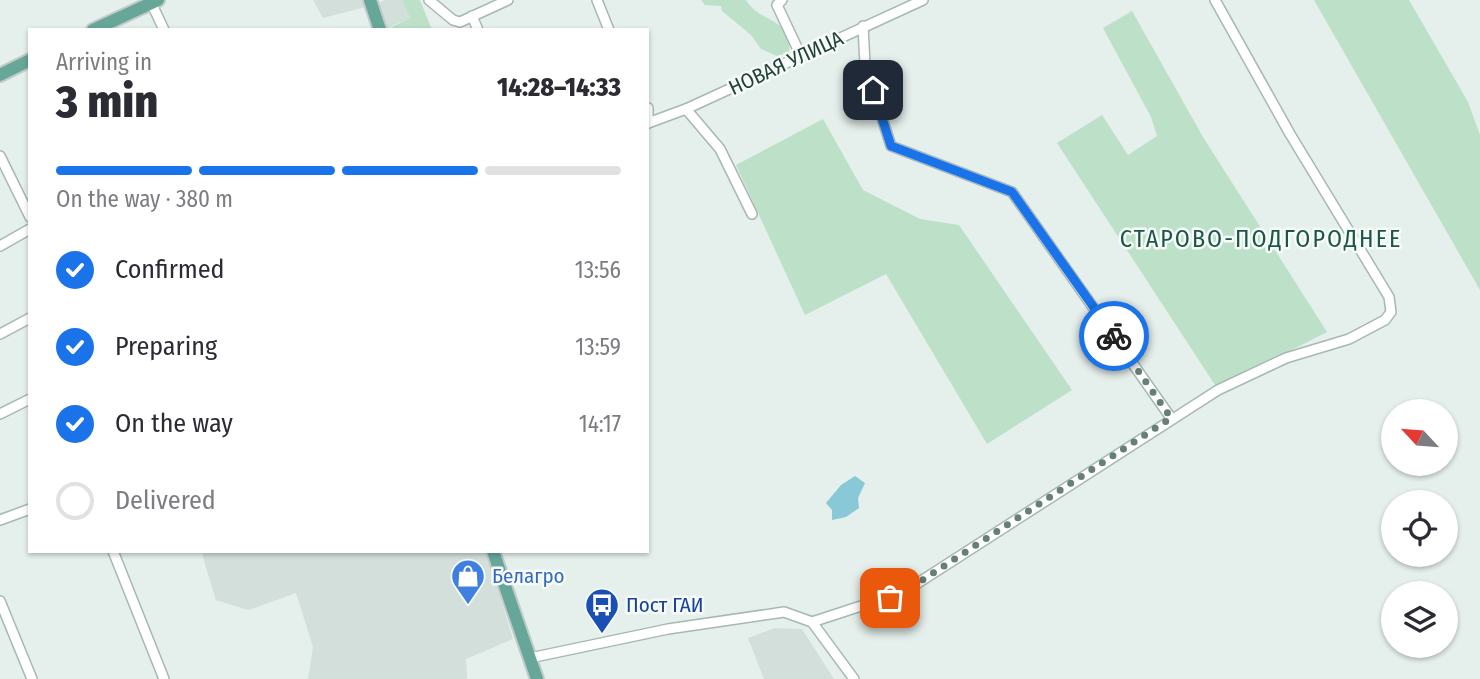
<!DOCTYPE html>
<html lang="en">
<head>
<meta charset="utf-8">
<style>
	body { margin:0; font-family:"Fira Sans Condensed",sans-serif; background:#f2f2f3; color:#2b2b33; height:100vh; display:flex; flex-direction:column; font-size:26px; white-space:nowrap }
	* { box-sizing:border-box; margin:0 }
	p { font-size:23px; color:#7c7c81 }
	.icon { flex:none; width:38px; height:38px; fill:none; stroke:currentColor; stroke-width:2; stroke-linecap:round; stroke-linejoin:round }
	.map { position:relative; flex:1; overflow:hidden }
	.details { position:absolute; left:28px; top:28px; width:621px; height:525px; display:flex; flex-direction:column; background:#fff; border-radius:0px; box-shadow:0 2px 5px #0004 }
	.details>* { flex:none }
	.needle { width:46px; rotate:296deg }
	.controls { position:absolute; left:1381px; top:399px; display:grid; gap:14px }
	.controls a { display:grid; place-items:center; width:77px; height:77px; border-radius:50%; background:#fff; box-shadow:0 2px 5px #0004; font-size:35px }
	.pin { position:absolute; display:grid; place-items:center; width:60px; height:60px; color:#fff; margin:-30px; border-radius:14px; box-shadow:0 4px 10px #0006 }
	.courier { position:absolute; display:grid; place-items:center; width:70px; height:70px; margin:-35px; border:5px solid #1a73e8; border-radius:50%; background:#fff; color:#222; box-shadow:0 2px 9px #0007 }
	.headline em { font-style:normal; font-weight:800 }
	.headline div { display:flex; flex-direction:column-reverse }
	.headline { display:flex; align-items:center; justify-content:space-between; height:119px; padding:0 28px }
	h1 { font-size:46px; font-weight:800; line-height:52px }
	.bar { display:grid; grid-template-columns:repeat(4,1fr); gap:10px 7px; align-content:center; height:84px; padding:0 28px }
	.bar i { height:9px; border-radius:5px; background:#e1e1e2 }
	.bar .on { background:#1a73e8 }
	.bar p { grid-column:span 4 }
	ol { padding:0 28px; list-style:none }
	li { display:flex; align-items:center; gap:21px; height:77px }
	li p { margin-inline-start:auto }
	li .icon { padding:7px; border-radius:50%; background:#1a73e8; color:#fff; stroke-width:4 }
	li:last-child { color:#7c7c81 }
	li i { width:38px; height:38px; border:4px solid #e1e1e2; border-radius:50% }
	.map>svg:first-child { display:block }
	.built { fill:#d2dfda }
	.green { fill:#bce1c8 }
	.water { fill:#89c8d7 }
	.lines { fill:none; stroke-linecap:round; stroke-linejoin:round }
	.minor-casing { stroke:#a7b8b3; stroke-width:12 }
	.major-casing { stroke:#c1cac8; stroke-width:16 }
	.minor { stroke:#fff; stroke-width:9 }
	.major { stroke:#66a799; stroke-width:12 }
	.done { stroke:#667f79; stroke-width:7; stroke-dasharray:0 12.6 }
	.route { stroke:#1a73e8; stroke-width:9 }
	.labels { text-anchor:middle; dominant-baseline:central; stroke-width:5; stroke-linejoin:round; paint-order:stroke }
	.street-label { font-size:21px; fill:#22423b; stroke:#f6fbf8 }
	.shop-label { font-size:21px; fill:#366cbe; stroke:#f6fbf8; text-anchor:start }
	.transit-label { font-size:21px; fill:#164399; stroke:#f6fbf8; text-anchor:start }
	.quarter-label { font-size:24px; letter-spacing:2px; fill:#1c564a; stroke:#f6fbf8 }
</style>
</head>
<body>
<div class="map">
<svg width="1480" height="679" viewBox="0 0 1480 679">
	<rect width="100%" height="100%" fill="#e5efeb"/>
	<g class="built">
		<polygon points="313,0 367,0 369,6 323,18"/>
		<polygon points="385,0 402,0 410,18 385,29 375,4"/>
		<polygon points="211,551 486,551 513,639 466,659 467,679 308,679 313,647 296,593 248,610 216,600 202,554"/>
		<polygon points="775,628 802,629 834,679 764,679 748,638"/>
	</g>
	<g class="green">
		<polygon points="402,0 420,0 432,30 386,30 410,18"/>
		<path d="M701 0H746C760 24 793 17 789 52L777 56 761 49 751 35 722 11 721 6 705 5Z"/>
		<polygon points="1314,0 1409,0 1468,102 1480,135 1480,290"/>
		<polygon points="1132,11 1203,137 1327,332 1217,388 1057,143 1102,115 1128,155 1157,136 1151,117 1103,28"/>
		<polygon points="823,119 863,190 920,219 959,225 1072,390 987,444 886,274 805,315 736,165"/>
	</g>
	<polygon class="water" points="855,476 865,483 858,498 859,508 846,517 832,520 832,510 826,503 841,485"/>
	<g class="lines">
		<g class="minor-casing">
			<g id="minor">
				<polyline points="150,0 164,30"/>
				<polyline points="429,0 453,20 460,22 508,0"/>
				<polyline points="597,0 609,30"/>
				<polyline points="782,0 777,5 801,56"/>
				<polyline points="472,16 478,30"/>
				<polyline points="863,26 865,64 891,146 1012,192 1171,418"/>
				<polyline points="648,108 648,123"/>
				<polyline points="686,109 720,149 752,214"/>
				<polyline points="648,123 686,109 923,0"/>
				<polyline points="0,156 30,217"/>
				<polyline points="0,246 30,229"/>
				<polyline points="0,334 30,318"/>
				<polyline points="0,414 30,399"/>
				<polyline points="0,520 30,509"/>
				<polyline points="113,551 164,679"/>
				<polyline points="0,601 32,679"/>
				<polyline points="812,622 904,592 1218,390 1286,358 1349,339 1385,320 1391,312 1389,297 1290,134 1215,0"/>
				<polyline points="530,658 668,629 784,612 812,622 854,679"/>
			</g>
		</g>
		<g class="major-casing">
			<g id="major">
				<polyline points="370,0 380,30"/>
				<polyline points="93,30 158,0"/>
				<polyline points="0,75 30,60"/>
				<polyline points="493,551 537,679"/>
			</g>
		</g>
		<use href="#minor" class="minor"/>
		<use href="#major" class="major"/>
	</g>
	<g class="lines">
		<polyline class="done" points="890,598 904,592 1171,418 1114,336"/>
		<polyline class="route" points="873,90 891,146 1012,192 1114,336"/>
	</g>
	<defs>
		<g id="shop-pin" transform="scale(1.75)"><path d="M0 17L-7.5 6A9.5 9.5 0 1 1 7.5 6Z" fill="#3f7fe0" stroke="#f6fbf8"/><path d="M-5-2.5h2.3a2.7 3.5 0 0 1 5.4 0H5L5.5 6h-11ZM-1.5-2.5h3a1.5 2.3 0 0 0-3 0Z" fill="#fff"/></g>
		<g id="bus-pin" transform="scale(1.75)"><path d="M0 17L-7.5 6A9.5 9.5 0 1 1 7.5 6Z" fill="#1a4fb4" stroke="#f6fbf8"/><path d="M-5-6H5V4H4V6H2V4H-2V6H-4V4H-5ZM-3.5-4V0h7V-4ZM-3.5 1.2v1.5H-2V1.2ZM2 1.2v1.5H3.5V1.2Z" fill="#fff"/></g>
	</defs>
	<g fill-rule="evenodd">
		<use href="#shop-pin" x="468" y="576"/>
		<use href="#bus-pin" x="602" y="605"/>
	</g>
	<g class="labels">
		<g class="street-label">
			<text transform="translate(786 63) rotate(-25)">НОВАЯ УЛИЦА</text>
		</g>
		<g class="shop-label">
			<text x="492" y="576">Белагро</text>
		</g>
		<g class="transit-label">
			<text x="626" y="605">Пост ГАИ</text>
		</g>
		<g class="quarter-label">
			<text x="1261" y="239">СТАРОВО-ПОДГОРОДНЕЕ</text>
		</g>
	</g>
</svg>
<div class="controls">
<a><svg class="needle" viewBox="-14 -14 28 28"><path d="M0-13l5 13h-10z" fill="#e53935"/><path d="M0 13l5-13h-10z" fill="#7c7c81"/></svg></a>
<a><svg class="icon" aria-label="locate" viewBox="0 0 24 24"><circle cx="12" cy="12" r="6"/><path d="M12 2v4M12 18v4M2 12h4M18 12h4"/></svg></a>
<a><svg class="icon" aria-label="layers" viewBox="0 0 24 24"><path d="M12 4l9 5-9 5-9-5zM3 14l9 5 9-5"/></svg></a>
</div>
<div class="pin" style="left:890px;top:598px;background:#ea580c"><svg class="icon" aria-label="bag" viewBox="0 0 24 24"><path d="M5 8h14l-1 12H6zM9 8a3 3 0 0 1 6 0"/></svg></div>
<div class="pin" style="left:873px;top:90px;background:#1f2937"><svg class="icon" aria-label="home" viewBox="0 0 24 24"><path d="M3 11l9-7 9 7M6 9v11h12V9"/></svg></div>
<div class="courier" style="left:1114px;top:336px"><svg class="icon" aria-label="bike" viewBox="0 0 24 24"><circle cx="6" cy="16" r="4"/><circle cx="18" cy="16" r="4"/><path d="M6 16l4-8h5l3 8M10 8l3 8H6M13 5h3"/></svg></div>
<section class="details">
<div class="headline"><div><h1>3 min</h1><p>Arriving in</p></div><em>14:28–14:33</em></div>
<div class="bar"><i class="on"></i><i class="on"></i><i class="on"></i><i></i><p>On the way · 380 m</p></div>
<ol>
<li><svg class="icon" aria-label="check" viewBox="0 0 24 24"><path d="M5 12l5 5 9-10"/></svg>Confirmed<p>13:56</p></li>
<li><svg class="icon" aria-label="check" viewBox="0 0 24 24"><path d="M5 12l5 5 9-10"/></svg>Preparing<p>13:59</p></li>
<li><svg class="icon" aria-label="check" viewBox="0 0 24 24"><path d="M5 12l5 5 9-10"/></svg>On the way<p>14:17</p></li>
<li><i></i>Delivered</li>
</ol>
</section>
</div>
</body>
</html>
